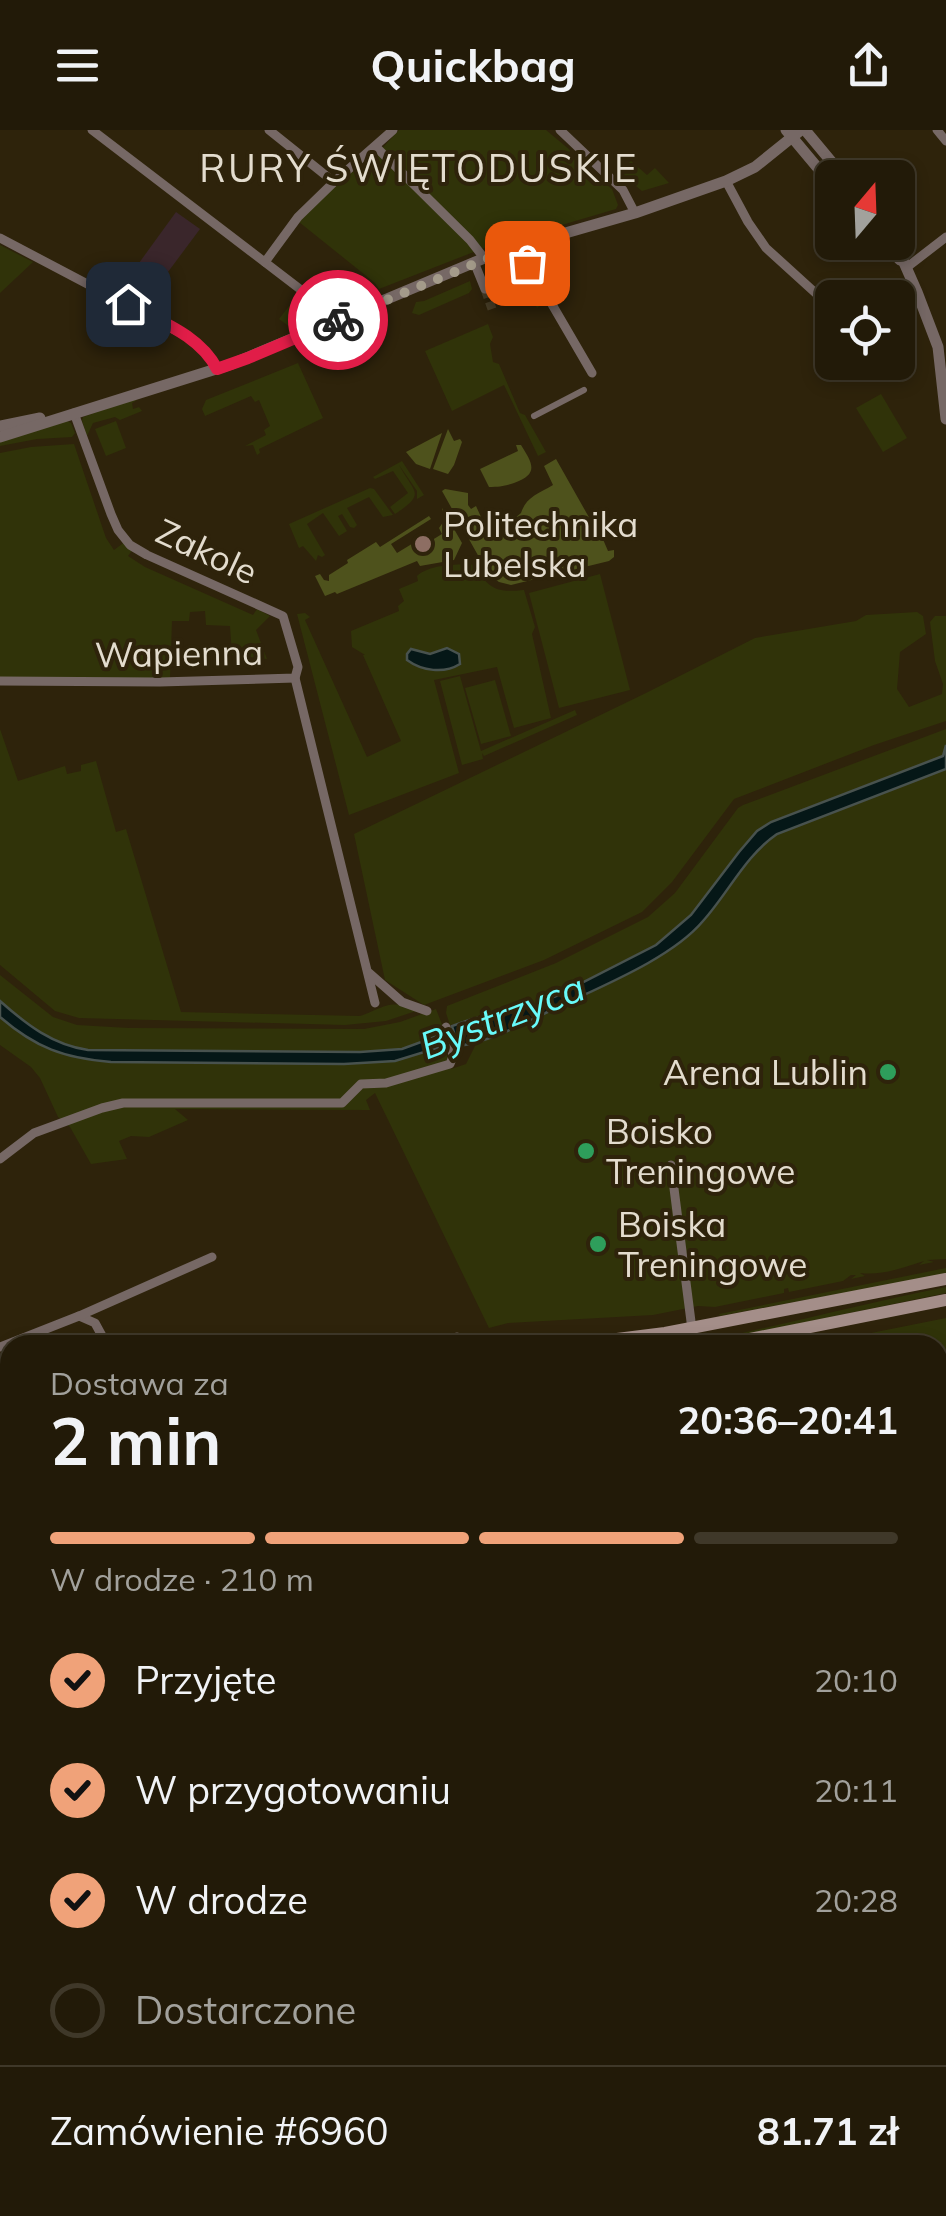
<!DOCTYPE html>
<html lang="pl">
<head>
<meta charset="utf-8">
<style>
	body { margin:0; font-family:Mulish,sans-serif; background:#2e2716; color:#f1f3f6; height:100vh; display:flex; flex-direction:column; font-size:38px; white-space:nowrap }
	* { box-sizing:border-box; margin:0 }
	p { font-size:32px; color:#a2a19c }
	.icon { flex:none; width:55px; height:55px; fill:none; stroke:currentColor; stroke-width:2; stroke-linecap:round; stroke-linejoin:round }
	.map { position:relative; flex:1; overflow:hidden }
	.drawer { position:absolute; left:0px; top:1205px; width:948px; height:882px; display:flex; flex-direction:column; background:#221a08; border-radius:30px 30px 0 0; box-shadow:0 5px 15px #0003,0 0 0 2px #3f3829 }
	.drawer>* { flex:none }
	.needle { width:65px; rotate:19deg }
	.tools { position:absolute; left:815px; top:30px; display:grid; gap:20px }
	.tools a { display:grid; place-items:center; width:100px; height:100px; border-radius:15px; background:#221a08; box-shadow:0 5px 15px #0003,0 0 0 2px #3f3829; font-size:50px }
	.pin { position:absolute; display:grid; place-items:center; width:85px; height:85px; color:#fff; margin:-42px; border-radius:20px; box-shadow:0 5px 15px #0006 }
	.courier { position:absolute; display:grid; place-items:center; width:100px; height:100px; margin:-50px; border:8px solid #e11d48; border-radius:50%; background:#fff; color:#222; box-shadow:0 2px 12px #0007 }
	.summary em { font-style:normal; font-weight:700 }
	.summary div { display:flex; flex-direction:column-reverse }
	.summary { display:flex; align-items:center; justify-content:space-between; height:170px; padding:0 50px }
	h1 { font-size:65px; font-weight:700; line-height:75px }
	.bar { display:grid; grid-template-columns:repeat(4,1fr); gap:15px 10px; align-content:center; height:120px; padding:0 50px }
	.bar i { height:12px; border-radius:8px; background:#3f3829 }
	.bar .on { background:#f0a279 }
	.bar p { grid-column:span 4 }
	.line { display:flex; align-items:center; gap:25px; padding:0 50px; border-top:2px solid #3f3829 }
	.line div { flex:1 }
	ol { padding:0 50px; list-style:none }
	li { display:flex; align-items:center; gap:30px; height:110px }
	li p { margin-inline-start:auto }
	li .icon { padding:10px; border-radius:50%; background:#f0a279; color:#111; stroke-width:4 }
	li:last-child { color:#a2a19c }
	li i { width:55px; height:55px; border:5px solid #3f3829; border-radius:50% }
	header { display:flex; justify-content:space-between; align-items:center; height:130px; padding:0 50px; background:#221a08; font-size:45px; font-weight:700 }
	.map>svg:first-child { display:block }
	.commercial { fill:#39262d }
	.industrial { fill:#3a262b }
	.green { fill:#303309 }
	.forest { fill:#4e521c }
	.water { fill:#051717; stroke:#48524e; stroke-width:2.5 }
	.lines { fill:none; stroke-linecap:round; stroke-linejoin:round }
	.minor-tunnel { stroke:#493f28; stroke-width:9; stroke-dasharray:9 4.5; stroke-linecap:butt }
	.pedestrian { stroke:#766865; stroke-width:6 }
	.minor { stroke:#766865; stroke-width:9 }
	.tertiary { stroke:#766865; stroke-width:11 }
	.secondary { stroke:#a48e89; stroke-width:12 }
	.rail { stroke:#b6ae9d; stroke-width:2.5; stroke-dasharray:5 10; stroke-linecap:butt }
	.done { stroke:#a49b8a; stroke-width:10; stroke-dasharray:0 18 }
	.route { stroke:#e11d48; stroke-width:12 }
	.education-dot { fill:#8d6e63; stroke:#2e230b; stroke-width:4 }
	.leisure-dot { fill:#2e9e5b; stroke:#2e230b; stroke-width:4 }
	.labels { text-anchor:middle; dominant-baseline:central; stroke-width:8; stroke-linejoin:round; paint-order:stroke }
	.poi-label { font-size:35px; fill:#e3dcce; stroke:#2e230b; text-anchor:start }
	.street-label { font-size:35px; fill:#e3dcce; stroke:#2e230b }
	.neighbourhood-label { font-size:38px; letter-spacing:2.5px; fill:#e3dcce; stroke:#2e230b }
	.water-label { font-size:38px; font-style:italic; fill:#68fafa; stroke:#2e230b }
</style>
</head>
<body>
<header><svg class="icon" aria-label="menu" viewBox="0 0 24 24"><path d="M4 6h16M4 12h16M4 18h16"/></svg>Quickbag<svg class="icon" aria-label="share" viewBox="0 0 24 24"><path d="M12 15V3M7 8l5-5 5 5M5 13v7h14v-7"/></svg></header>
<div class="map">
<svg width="946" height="2086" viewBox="0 0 946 2086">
	<rect width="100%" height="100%" fill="#2e230b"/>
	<polygon class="commercial" points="946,1449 946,1571 938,1573 938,1451"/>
	<g class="industrial">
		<polygon points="176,82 200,99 162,150 139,133"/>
		<polygon points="10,1679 10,1856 0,1858 0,1681"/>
		<polygon points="10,1948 10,2078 384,2078 383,2081 381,2086 0,2086 0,1950"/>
	</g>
	<g class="green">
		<polygon points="399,0 546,0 570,20 569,25 612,59 618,75 616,79 521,107 519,104 511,106 511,110 484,118 379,159 375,153 299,92 332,57 375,26"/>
		<polygon points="631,31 647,45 655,38 669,53 642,61 619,42"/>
		<polygon points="0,115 33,132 0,163"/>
		<polygon points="518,126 543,168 543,173 537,178 521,143 506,150 501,139 504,131"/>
		<polygon points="470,151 472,159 469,163 419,185 412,183 416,172 424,171"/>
		<polygon points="297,166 315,181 314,190 290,197 279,189"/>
		<polygon points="488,194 493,207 490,214 493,232 499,234 520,283 525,285 546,322 538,326 504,255 452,281 425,221"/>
		<polygon points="298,233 323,288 259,319 260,323 257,325 253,315 245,316 266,305 264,300 270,296 259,270 255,272 251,266 205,286 202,279 206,270"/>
		<polygon points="881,264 907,308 883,322 856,278"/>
		<polygon points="134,269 137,270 132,273 133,279 139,277 142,281 120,290 115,287 93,293 87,306 82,291 83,287"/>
		<polygon points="67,291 71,293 75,303 72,307 37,309 0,316 0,311"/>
		<polygon points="116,291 126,318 106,326 95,299"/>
		<polygon points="74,314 106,408 114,420 126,411 134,418 128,426 145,437 253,485 257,479 270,486 256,500 267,529 232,525 230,496 206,495 205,481 190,482 189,491 172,491 170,549 0,549 0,323 31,317"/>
		<path d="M402 331 424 365 417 369V361L399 335C414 363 427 363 395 384L390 377 408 363 393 341 375 349 373 347Z"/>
		<polygon points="370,358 374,359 393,385 383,387 369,367 347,378 357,395 354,398 350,397 342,384 338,386 347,401 339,406 323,383 307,394 325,425 322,427 318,425 316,431 303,416 299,418 289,394"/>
		<path d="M468 434 474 435C489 459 496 463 524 460L535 497 532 504 551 588 514 598 497 537 434 550 459 643 349 685 297 484 305 483 310 487 305 490 367 627 401 611 363 525H365L352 517 351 501 399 481 398 476 404 471 399 459 418 451 417 446C429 435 450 435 468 434Z"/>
		<polygon points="600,444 630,560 559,578 529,463"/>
		<polygon points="917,482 923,486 926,504 900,522 897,559 909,577 942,564 943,554 935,531 930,492 935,486 946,486 946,591 874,615 734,669 672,752 642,782 544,830 424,875 385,850 354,704 646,563 755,508 856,491 866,485"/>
		<polygon points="460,546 481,621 575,580 577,585 484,626 482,623 483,629 462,635 440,551"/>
		<polygon points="495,550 511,606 481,614 465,558"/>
		<path d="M0 599 18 651 65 636 67 644 81 641V635L96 631 116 702 126 699 181 882 360 886C388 876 387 869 419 880L386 891 345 895 79 888 55 881 0 835Z"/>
		<polygon points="946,599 946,622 943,626 771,692 757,701 691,785 656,815 556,866 528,877 450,895 446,883 447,876 556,833 648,787 675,763 738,678 743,675"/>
		<path d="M946 639V1129L927 1130 934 1132 919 1135 924 1131C904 1137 883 1146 860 1143L865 1146 851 1149 856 1145H851L843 1151 789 1162 788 1158 784 1159V1163L715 1177 698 1176 653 1185 508 1193 489 1198 375 963 366 970 370 980 175 979 188 990 149 1007 131 1006 119 1011 127 1029 91 1034 70 997 58 987 40 948 31 937 0 915V887C36 918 64 928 111 932L344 934 395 931 444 916 451 939 466 934 477 912C526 895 572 871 618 847 647 832 680 817 703 792 729 763 745 727 777 704Z"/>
		<path d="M0 845 53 887 77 895 129 898 364 899 400 892 436 879 443 897 439 898 440 905 402 919 360 922 89 920C53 915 27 895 0 871Z"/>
		<path d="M946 1138V1144C871 1159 795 1171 720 1186L719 1184Z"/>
		<path d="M946 1157V1163L724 1209V1207C798 1191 871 1172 946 1157Z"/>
		<polygon points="946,1188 946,1282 938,1286 938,1215 811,1215"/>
	</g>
	<g class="forest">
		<polygon points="448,299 454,311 460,309 462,312 454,335 448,344 433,339"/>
		<polygon points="442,303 430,339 416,334 406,322"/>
		<path d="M516 315H521C533 334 539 344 514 353 505 356 499 357 489 357L480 339 518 321Z"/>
		<path d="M556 329 595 398 599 400 608 421 614 420V427L609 431 511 455 499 452 489 445 442 361 445 359 468 363V375L471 379 476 376 486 398H499L507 394 511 401 510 408 519 402 513 400 509 393 521 383C526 367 538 364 553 355L544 336Z"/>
		<polygon points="442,378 462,413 454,430 420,436 417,431 337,464 335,462 325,466 315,446 320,444 324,450 329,451 329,445 348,433 347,430 376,412 380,417 429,386 431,389 391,414 397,423 415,412 419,418 442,404 439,398 444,391"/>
	</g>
	<g class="water">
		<path d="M447 518 459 524 460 534C444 544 422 541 407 530V524L411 519 430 524Z"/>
		<path d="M946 615V639L777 704C745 726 729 762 703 791 672 828 602 856 558 877 526 892 493 911 458 916L452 896 472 889 528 877 556 866 656 815 691 785 739 722 757 701 771 692 943 626Z"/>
		<path d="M0 871C27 895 53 915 88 920L360 922 402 919 440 905 444 916 395 931 344 934 111 932C64 928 36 918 0 887Z"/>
	</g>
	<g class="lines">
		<polyline class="minor-tunnel" points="485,159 492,179"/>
		<polyline class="pedestrian" points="534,286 584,260"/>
		<g class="minor">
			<polyline points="92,0 309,166 332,193"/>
			<polyline points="269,0 334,52"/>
			<polyline points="560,0 623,60 635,83"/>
			<polyline points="937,0 946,11"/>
			<polyline points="376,17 470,110 484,128"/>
			<polyline points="726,51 748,92 766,118 832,178"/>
			<polyline points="0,108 188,207 209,225 217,239"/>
			<polyline points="518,116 592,243"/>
			<polyline points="265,132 298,87 334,52 393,0"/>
			<polyline points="474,132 485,159"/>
			<polyline points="906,138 946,107"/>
			<polyline points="295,548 375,873"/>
			<polyline points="0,551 160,552 295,548 298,537 283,486 147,425 130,415 118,400 111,384 74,283"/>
			<polyline points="369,843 402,872 427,881"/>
			<polyline points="0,1029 34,1003 102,978 123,973 342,973 361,954 386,953 450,934 453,926 446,897"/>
			<polyline points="671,1035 694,1215"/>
			<polyline points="79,1186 95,1193 107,1215"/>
			<polyline points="431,1215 457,1207"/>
			<polyline points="0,1217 79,1186 212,1127"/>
			<polyline points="0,1257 10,1280"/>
			<polyline points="0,1410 10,1407"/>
			<polyline points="938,1441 946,1439"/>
			<polyline points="0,1487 10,1485"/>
			<polyline points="0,1571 10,1569"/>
			<polyline points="0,1667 10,1664"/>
		</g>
		<g class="tertiary">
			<polyline points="786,0 832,55"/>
			<polyline points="805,0 845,48"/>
			<polyline points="883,112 900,130"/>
			<polyline points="895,112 917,162 938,217 946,289"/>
			<polyline points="0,296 40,288"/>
			<polyline points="0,307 232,234 499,122 635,83 726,51 755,37 801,0"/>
			<polyline points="938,1942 946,1942"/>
			<polyline points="475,2078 477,2086"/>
			<polyline points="483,2078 486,2086"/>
		</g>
		<g class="secondary">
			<polyline points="569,1215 665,1203 946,1149"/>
			<polyline points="720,1215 946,1170"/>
			<polyline points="0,1348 10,1344"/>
			<polyline points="0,1372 10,1369"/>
		</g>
		<g class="rail">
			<polyline points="938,1593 946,1589"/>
			<polyline points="938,1613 946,1610"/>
			<polyline points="938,1648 946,1646"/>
			<polyline points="938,1810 946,1808"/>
			<polyline points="938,1836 946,1837"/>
			<polyline points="0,1925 10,1923"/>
			<polyline points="0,1944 10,1942"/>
			<polyline points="218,2086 250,2078"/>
			<polyline points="419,2086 423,2078"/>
		</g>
	</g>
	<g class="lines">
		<polyline class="done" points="338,190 518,116 527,133"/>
		<path class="route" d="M128 174C159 191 200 205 217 239L248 228 338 190"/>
	</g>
	<circle class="education-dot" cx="423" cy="414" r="10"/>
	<g class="leisure-dot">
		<circle cx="888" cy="942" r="10"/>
		<circle cx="586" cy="1021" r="10"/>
		<circle cx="598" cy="1114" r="10"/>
	</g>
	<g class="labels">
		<g class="poi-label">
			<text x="443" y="394">Politechnika<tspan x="443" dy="40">Lubelska</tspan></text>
			<text x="868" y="942" text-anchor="end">Arena Lublin</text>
			<text x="606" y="1001">Boisko<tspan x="606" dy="40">Treningowe</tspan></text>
			<text x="618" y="1094">Boiska<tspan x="618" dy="40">Treningowe</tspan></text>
		</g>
		<g class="street-label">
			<text transform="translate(207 421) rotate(25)">Zakole</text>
			<text transform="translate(179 523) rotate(-1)">Wapienna</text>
		</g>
		<g class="neighbourhood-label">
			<text x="419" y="38">RURY ŚWIĘTODUSKIE</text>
		</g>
		<g class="water-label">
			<text transform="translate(502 886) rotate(-21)">Bystrzyca</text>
		</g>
	</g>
</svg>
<div class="tools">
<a><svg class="needle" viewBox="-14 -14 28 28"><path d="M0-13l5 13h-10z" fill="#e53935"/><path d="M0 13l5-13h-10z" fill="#a2a19c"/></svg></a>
<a><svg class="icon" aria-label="locate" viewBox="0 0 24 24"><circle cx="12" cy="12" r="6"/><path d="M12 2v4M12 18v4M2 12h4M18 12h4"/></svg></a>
</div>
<div class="pin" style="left:527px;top:133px;background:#ea580c"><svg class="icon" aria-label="bag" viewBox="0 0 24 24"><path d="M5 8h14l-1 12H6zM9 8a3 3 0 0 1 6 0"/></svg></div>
<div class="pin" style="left:128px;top:174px;background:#1f2937"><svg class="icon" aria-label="home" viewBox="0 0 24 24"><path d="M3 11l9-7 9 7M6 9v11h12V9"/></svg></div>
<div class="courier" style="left:338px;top:190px"><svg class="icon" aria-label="bike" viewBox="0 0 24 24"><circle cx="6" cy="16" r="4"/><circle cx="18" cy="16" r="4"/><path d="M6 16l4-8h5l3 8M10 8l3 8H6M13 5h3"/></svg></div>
<section class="drawer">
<div class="summary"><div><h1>2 min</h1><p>Dostawa za</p></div><em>20:36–20:41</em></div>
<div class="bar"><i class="on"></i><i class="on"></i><i class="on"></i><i></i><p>W drodze · 210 m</p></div>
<ol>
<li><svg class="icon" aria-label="check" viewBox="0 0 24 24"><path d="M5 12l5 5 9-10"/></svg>Przyjęte<p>20:10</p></li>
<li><svg class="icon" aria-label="check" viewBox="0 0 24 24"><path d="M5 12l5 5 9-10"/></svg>W przygotowaniu<p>20:11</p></li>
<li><svg class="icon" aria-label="check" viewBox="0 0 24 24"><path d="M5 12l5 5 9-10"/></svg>W drodze<p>20:28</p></li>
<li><i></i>Dostarczone</li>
</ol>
<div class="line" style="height:130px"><div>Zamówienie #6960</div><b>81.71 zł</b></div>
</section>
</div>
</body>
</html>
